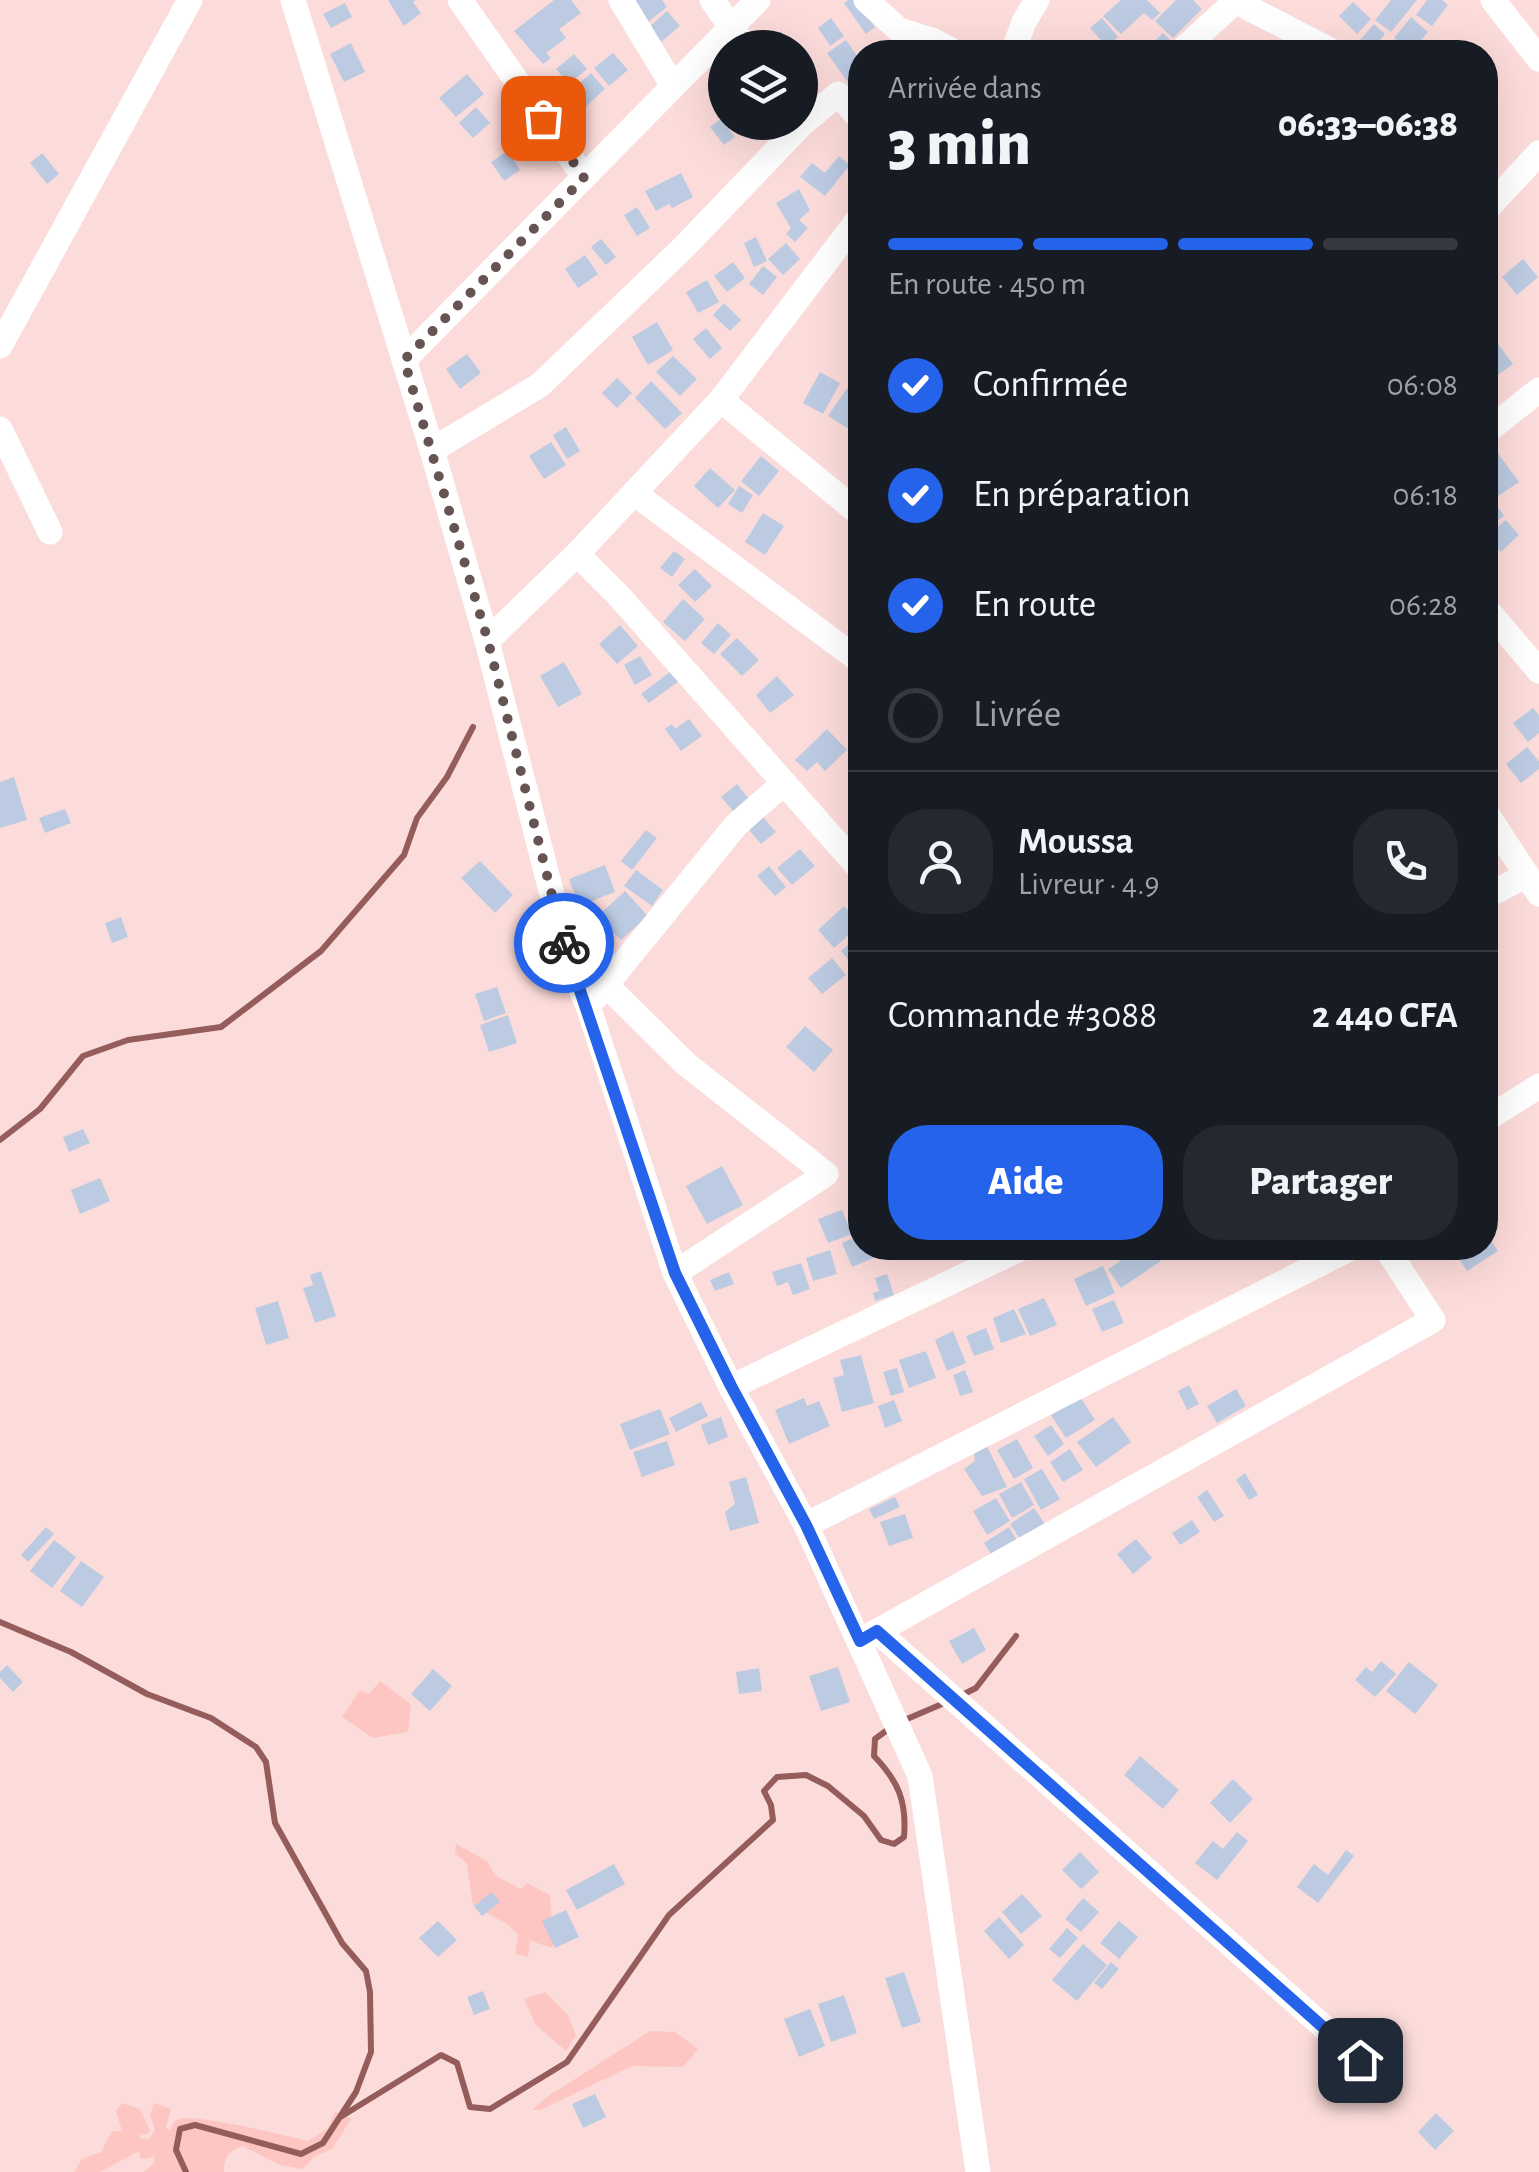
<!DOCTYPE html>
<html lang="fr">
<head>
<meta charset="utf-8">
<style>
	body { margin:0; font-family:"Alegreya Sans",sans-serif; background:#242831; color:#f1f3f6; height:100vh; display:flex; flex-direction:column; font-size:38px; white-space:nowrap }
	* { box-sizing:border-box; margin:0 }
	p { font-size:32px; color:#9ea1a6 }
	.icon { flex:none; width:55px; height:55px; fill:none; stroke:currentColor; stroke-width:2; stroke-linecap:round; stroke-linejoin:round }
	.map { position:relative; flex:1; overflow:hidden }
	.drawer { position:absolute; left:848px; top:40px; width:650px; height:1220px; display:flex; flex-direction:column; background:#171b24; border-radius:40px; box-shadow:0 10px 40px #0002 }
	.drawer>* { flex:none }
	.tools { position:absolute; left:708px; top:30px; display:grid; gap:20px }
	.tools a { display:grid; place-items:center; width:110px; height:110px; border-radius:50%; background:#171b24; box-shadow:0 10px 40px #0002; font-size:50px }
	.pin { position:absolute; display:grid; place-items:center; width:85px; height:85px; color:#fff; margin:-42px; border-radius:20px; box-shadow:0 5px 15px #0006 }
	.courier { position:absolute; display:grid; place-items:center; width:100px; height:100px; margin:-50px; border:8px solid #2563eb; border-radius:50%; background:#fff; color:#222; box-shadow:0 2px 12px #0007 }
	.head em { font-style:normal; font-weight:800 }
	.head div { display:flex; flex-direction:column-reverse }
	.head { display:flex; align-items:center; justify-content:space-between; height:170px; padding:0 40px }
	h1 { font-size:65px; font-weight:800; line-height:75px }
	.bar { display:grid; grid-template-columns:repeat(4,1fr); gap:15px 10px; align-content:center; height:120px; padding:0 40px }
	.bar i { height:12px; border-radius:8px; background:#363941 }
	.bar .active { background:#2563eb }
	.bar p { grid-column:span 4 }
	.line { display:flex; align-items:center; gap:25px; padding:0 40px; border-top:2px solid #363941 }
	.line div { flex:1 }
	.round { display:grid; place-items:center; flex:none; width:105px; height:105px; border-radius:40px; background:#242831 }
	ol { padding:0 40px; list-style:none }
	li { display:flex; align-items:center; gap:30px; height:110px }
	li p { margin-inline-start:auto }
	li .icon { padding:10px; border-radius:50%; background:#2563eb; color:#fff; stroke-width:4 }
	li:last-child { color:#9ea1a6 }
	li i { width:55px; height:55px; border:5px solid #363941; border-radius:50% }
	.primary-button { display:flex; gap:20px; margin-top:auto; padding:20px 40px }
	.primary-button a { flex:1; height:115px; border-radius:40px; background:#2563eb; color:#fff; font-size:40px; font-weight:800; line-height:115px; text-align:center }
	.primary-button a+a { background:#242831; color:#f1f3f6 }
	.map>svg:first-child { display:block }
	.green { fill:#fdc6c3 }
	.lines { fill:none; stroke-linecap:round; stroke-linejoin:round }
	.stream { stroke:#945c5b; stroke-width:6 }
	.building { fill:#bccbe2 }
	.street { stroke:#fff; stroke-width:25 }
	.done { stroke:#665453; stroke-width:10; stroke-dasharray:0 18 }
	.route { stroke:#2563eb; stroke-width:12 }
</style>
</head>
<body>
<div class="map">
<svg width="1539" height="2172" viewBox="0 0 1539 2172">
	<rect width="100%" height="100%" fill="#fcdcda"/>
	<g class="green">
		<polygon points="380,1681 411,1704 408,1732 373,1738 342,1717 360,1690 369,1694"/>
		<polygon points="456,1844 487,1861 496,1876 521,1889 527,1883 550,1895 553,1948 530,1941 528,1957 515,1954 518,1934 507,1924 473,1905 467,1864 455,1853"/>
		<polygon points="545,1992 568,2015 576,2035 566,2051 536,2025 524,1999"/>
		<polygon points="650,2031 675,2032 698,2049 683,2067 632,2066 540,2110 532,2110 547,2097"/>
		<path d="M122 2103 140 2109 150 2130 147 2134H140V2139H149L155 2130 150 2115 154 2103 171 2109 166 2127 170 2131C173 2124 171 2122 180 2119 193 2113 288 2136 308 2141L328 2128 335 2112 351 2119 332 2149 314 2157 303 2169 280 2165 243 2146C228 2152 224 2156 224 2172H144L154 2163V2156L147 2159 140 2158 139 2151 100 2172H74L82 2159 101 2152 112 2131H122L116 2111Z"/>
	</g>
	<g class="lines">
		<g class="stream">
			<polyline points="0,1140 40,1109 83,1056 128,1040 221,1027 321,951 404,855 417,818 447,777 473,727"/>
			<polyline points="0,1622 71,1652 147,1694 211,1718 256,1747 266,1762 275,1823 342,1943 366,1971 370,1992 371,2052 356,2092 323,2143 301,2154 195,2125 180,2129 176,2150 186,2172"/>
			<polyline points="960,1696 976,1688 1016,1636"/>
			<polyline points="900,1722 949,1701"/>
			<path d="M342 2116 441 2055 457 2063 470 2107 490 2109 567 2062 669 1915 773 1820 771 1805 764 1791 777 1777 806 1775 828 1786 864 1816 881 1840 894 1844 904 1837C907 1801 898 1781 874 1756L875 1739 890 1728"/>
		</g>
	</g>
	<g class="building">
		<polygon points="388,0 416,0 413,2 421,13 404,26"/>
		<polygon points="554,0 571,0 581,13 559,29 566,38 546,53 551,58 543,64 514,31"/>
		<polygon points="630,0 662,0 667,7 648,22"/>
		<polygon points="848,0 857,0 875,27 866,34 844,3"/>
		<polygon points="1121,0 1147,0 1160,13 1152,20 1144,13 1121,34 1103,16"/>
		<polygon points="1176,0 1193,0 1202,9 1173,38 1155,21"/>
		<polygon points="1391,0 1417,0 1391,32 1375,20"/>
		<polygon points="1427,0 1442,0 1448,5 1432,26 1416,15"/>
		<polygon points="1353,2 1371,19 1357,34 1339,16"/>
		<polygon points="345,3 352,17 331,28 323,14"/>
		<polygon points="667,11 680,26 661,42 648,28"/>
		<polygon points="1411,17 1428,32 1411,52 1394,38"/>
		<polygon points="831,18 844,36 830,46 818,28"/>
		<polygon points="1102,18 1118,37 1107,47 1090,28"/>
		<polygon points="1374,24 1385,34 1372,50 1360,40"/>
		<polygon points="1163,33 1175,45 1167,52 1152,52 1147,48"/>
		<polygon points="846,40 860,60 860,72 847,81 827,53"/>
		<polygon points="351,43 365,72 344,82 330,54"/>
		<polygon points="613,53 628,70 609,86 594,68"/>
		<polygon points="574,54 587,69 569,84 556,69"/>
		<polygon points="591,73 605,89 584,108 570,91"/>
		<polygon points="467,74 484,94 456,117 439,98"/>
		<polygon points="476,107 490,123 473,138 459,123"/>
		<polygon points="721,119 735,137 724,145 710,127"/>
		<polygon points="508,151 520,170 504,181 491,162"/>
		<polygon points="42,153 59,174 47,184 30,163"/>
		<polygon points="839,156 850,165 825,196 800,177 812,163 825,173"/>
		<polygon points="681,173 693,197 672,208 669,204 656,211 645,191"/>
		<polygon points="799,189 810,210 799,220 808,228 795,242 786,234 791,228 776,203"/>
		<polygon points="637,207 650,228 637,236 624,215"/>
		<polygon points="756,237 767,261 754,267 744,243"/>
		<polygon points="601,239 616,257 606,265 591,247"/>
		<polygon points="786,243 800,259 783,275 768,259"/>
		<polygon points="585,255 598,274 578,288 565,269"/>
		<polygon points="1523,259 1538,277 1517,295 1502,277"/>
		<polygon points="733,262 745,278 727,292 714,276"/>
		<polygon points="763,266 777,277 763,295 749,284"/>
		<polygon points="707,280 719,302 698,313 686,292"/>
		<polygon points="724,303 741,320 730,331 713,315"/>
		<polygon points="657,322 673,350 648,365 632,337"/>
		<polygon points="706,328 722,348 710,359 693,339"/>
		<polygon points="1494,339 1513,364 1485,384 1485,346"/>
		<polygon points="467,354 481,373 460,389 446,369"/>
		<polygon points="673,356 697,379 680,396 656,372"/>
		<polygon points="820,372 840,383 823,414 803,403"/>
		<polygon points="617,378 632,393 617,408 602,393"/>
		<polygon points="651,381 682,413 665,429 635,398"/>
		<polygon points="850,384 860,391 860,436 828,416"/>
		<polygon points="566,427 580,451 567,459 553,435"/>
		<polygon points="1489,441 1519,482 1485,505 1485,444"/>
		<polygon points="551,442 566,465 544,479 529,456"/>
		<polygon points="761,456 779,471 759,496 741,481"/>
		<polygon points="710,468 735,490 718,508 694,486"/>
		<polygon points="739,486 753,495 742,513 728,504"/>
		<polygon points="1495,503 1504,516 1485,530 1485,511"/>
		<polygon points="763,513 784,526 765,555 745,542"/>
		<polygon points="1506,520 1519,535 1501,552 1487,536"/>
		<polygon points="674,551 685,559 672,577 660,568"/>
		<polygon points="695,569 712,586 695,602 678,585"/>
		<polygon points="683,599 705,619 685,641 663,622"/>
		<polygon points="718,623 731,635 714,654 701,643"/>
		<polygon points="620,625 638,646 617,664 599,644"/>
		<polygon points="737,638 759,660 742,676 720,654"/>
		<polygon points="640,656 652,675 635,685 624,665"/>
		<polygon points="564,662 582,694 558,707 540,676"/>
		<polygon points="671,671 679,681 649,703 641,694"/>
		<polygon points="777,676 794,695 770,713 756,695"/>
		<polygon points="1533,708 1539,715 1539,733 1528,742 1513,723"/>
		<polygon points="689,719 702,736 681,751 665,729 672,724 675,729"/>
		<polygon points="827,729 847,750 825,771 817,762 807,771 795,760"/>
		<polygon points="1527,747 1539,761 1539,769 1521,783 1506,764"/>
		<polygon points="14,777 27,820 0,828 0,782"/>
		<polygon points="737,784 749,799 734,812 721,797"/>
		<polygon points="65,809 71,823 45,833 39,818"/>
		<polygon points="763,817 776,832 761,844 749,830"/>
		<polygon points="646,830 657,838 632,870 621,861"/>
		<polygon points="800,849 815,866 792,885 777,868"/>
		<polygon points="480,861 513,895 495,913 461,878"/>
		<polygon points="605,865 615,892 579,906 569,879"/>
		<polygon points="769,866 786,887 775,896 757,876"/>
		<polygon points="636,870 663,890 652,906 624,886"/>
		<polygon points="625,891 648,916 621,940 598,916"/>
		<polygon points="844,906 860,925 834,948 818,930"/>
		<polygon points="121,917 128,937 112,943 105,923"/>
		<polygon points="860,934 860,965 856,969 841,951"/>
		<polygon points="832,958 846,975 822,994 808,978"/>
		<polygon points="497,987 506,1013 484,1021 475,994"/>
		<polygon points="508,1015 517,1043 489,1052 480,1025"/>
		<polygon points="805,1026 833,1050 814,1072 786,1047"/>
		<polygon points="83,1129 90,1143 69,1152 63,1137"/>
		<polygon points="722,1166 743,1205 707,1224 686,1186"/>
		<polygon points="100,1178 110,1201 80,1214 71,1190"/>
		<polygon points="842,1210 852,1234 828,1243 818,1219"/>
		<polygon points="1485,1232 1498,1251 1467,1271 1452,1248 1485,1248"/>
		<polygon points="860,1235 860,1248 874,1248 878,1256 852,1267 842,1243"/>
		<polygon points="1140,1248 1152,1248 1161,1261 1121,1288 1108,1269"/>
		<polygon points="830,1250 837,1274 813,1281 806,1258"/>
		<polygon points="801,1263 810,1289 793,1295 788,1282 777,1286 772,1272"/>
		<polygon points="1103,1266 1115,1293 1086,1306 1074,1279"/>
		<polygon points="321,1271 336,1316 315,1323 303,1288 313,1285 310,1275"/>
		<polygon points="729,1272 734,1284 715,1291 710,1280"/>
		<polygon points="887,1274 894,1295 875,1301 873,1293 879,1291 875,1278"/>
		<polygon points="1044,1298 1057,1325 1030,1336 1018,1309"/>
		<polygon points="1114,1300 1124,1323 1102,1332 1092,1309"/>
		<polygon points="278,1301 289,1338 266,1345 255,1308"/>
		<polygon points="1014,1309 1026,1334 1001,1343 993,1318"/>
		<polygon points="986,1328 994,1349 974,1356 966,1336"/>
		<polygon points="953,1331 966,1363 947,1371 935,1340"/>
		<polygon points="926,1351 936,1378 909,1388 899,1360"/>
		<polygon points="861,1355 874,1403 842,1412 833,1378 844,1375 840,1360"/>
		<polygon points="897,1368 904,1392 891,1396 883,1372"/>
		<polygon points="965,1370 973,1392 960,1396 953,1375"/>
		<polygon points="1189,1385 1199,1404 1187,1410 1178,1391"/>
		<polygon points="1236,1389 1246,1406 1217,1423 1207,1406"/>
		<polygon points="1080,1397 1095,1420 1066,1438 1051,1415"/>
		<polygon points="804,1398 807,1406 819,1401 830,1426 789,1444 775,1410"/>
		<polygon points="894,1400 902,1421 885,1428 878,1406"/>
		<polygon points="701,1402 708,1416 676,1432 669,1418"/>
		<polygon points="660,1409 670,1434 630,1450 620,1424"/>
		<polygon points="721,1417 728,1437 708,1445 701,1425"/>
		<polygon points="1113,1417 1131,1442 1096,1467 1077,1442"/>
		<polygon points="1051,1425 1064,1444 1048,1456 1034,1436"/>
		<polygon points="1017,1439 1033,1468 1014,1479 997,1450"/>
		<polygon points="667,1441 675,1465 642,1477 633,1452"/>
		<polygon points="987,1446 1007,1487 982,1496 964,1469 975,1461 974,1453"/>
		<polygon points="1070,1449 1083,1470 1063,1482 1050,1462"/>
		<polygon points="1042,1469 1060,1499 1041,1510 1024,1479"/>
		<polygon points="1245,1473 1258,1495 1249,1500 1236,1480"/>
		<polygon points="746,1477 759,1523 730,1531 725,1512 735,1504 729,1482"/>
		<polygon points="1021,1482 1034,1505 1012,1518 999,1494"/>
		<polygon points="1207,1490 1224,1516 1214,1522 1197,1497"/>
		<polygon points="895,1497 900,1507 874,1519 869,1509"/>
		<polygon points="996,1498 1010,1521 987,1535 973,1511"/>
		<polygon points="1034,1508 1045,1524 1020,1539 1010,1524"/>
		<polygon points="905,1514 913,1538 889,1546 880,1522"/>
		<polygon points="1192,1520 1200,1532 1180,1545 1172,1533"/>
		<polygon points="46,1527 54,1534 28,1562 21,1555"/>
		<polygon points="1009,1527 1018,1542 993,1557 984,1543"/>
		<polygon points="1136,1539 1152,1558 1133,1574 1117,1554"/>
		<polygon points="54,1540 76,1557 52,1588 30,1571"/>
		<polygon points="81,1561 104,1577 82,1607 60,1591"/>
		<polygon points="974,1628 986,1650 962,1664 949,1641"/>
		<polygon points="1381,1661 1396,1674 1375,1697 1355,1680 1366,1667 1372,1672"/>
		<polygon points="1409,1662 1438,1685 1415,1714 1386,1691"/>
		<polygon points="7,1665 23,1682 13,1692 0,1678 0,1672"/>
		<polygon points="838,1667 850,1702 821,1711 809,1676"/>
		<polygon points="759,1668 762,1691 739,1694 736,1672"/>
		<polygon points="433,1669 452,1686 430,1711 411,1694"/>
		<polygon points="1140,1756 1179,1790 1163,1809 1124,1775"/>
		<polygon points="1233,1779 1253,1799 1230,1823 1210,1803"/>
		<polygon points="1237,1832 1248,1841 1217,1880 1195,1863 1213,1841 1223,1849"/>
		<polygon points="1346,1850 1354,1856 1318,1903 1297,1887 1314,1864 1328,1875"/>
		<polygon points="1080,1852 1099,1872 1081,1889 1062,1870"/>
		<polygon points="614,1864 625,1884 577,1910 566,1890"/>
		<polygon points="492,1892 500,1902 482,1916 474,1906"/>
		<polygon points="1022,1894 1042,1916 1021,1934 1002,1912"/>
		<polygon points="1083,1898 1099,1912 1081,1932 1065,1919"/>
		<polygon points="566,1910 579,1937 555,1948 542,1921"/>
		<polygon points="999,1917 1024,1945 1009,1959 984,1931"/>
		<polygon points="438,1921 457,1940 438,1957 419,1938"/>
		<polygon points="1119,1921 1138,1937 1119,1959 1100,1943"/>
		<polygon points="1067,1928 1078,1938 1060,1958 1049,1949"/>
		<polygon points="1083,1944 1107,1965 1077,2001 1052,1980"/>
		<polygon points="1111,1962 1119,1969 1102,1989 1094,1983"/>
		<polygon points="904,1972 921,2022 902,2028 885,1978"/>
		<polygon points="483,1991 490,2009 474,2015 467,1997"/>
		<polygon points="844,1995 857,2033 831,2042 818,2004"/>
		<polygon points="810,2009 825,2046 799,2057 784,2019"/>
		<polygon points="595,2094 606,2117 583,2128 572,2104"/>
		<polygon points="1436,2113 1454,2131 1435,2150 1418,2132"/>
	</g>
	<g class="lines">
		<g class="street">
			<polyline points="293,0 432,450 487,641 568,957 588,1006 675,1273 731,1387 806,1525 920,1776 978,2172"/>
			<polyline points="460,0 584,177"/>
			<polyline points="621,0 673,86"/>
			<polyline points="712,0 746,48"/>
			<polyline points="866,0 899,30 934,41 955,52"/>
			<polyline points="1233,0 1334,52"/>
			<polyline points="1493,0 1539,59"/>
			<polyline points="1013,52 1024,22 1037,0"/>
			<polyline points="1180,52 1237,0"/>
			<polyline points="1485,211 1539,153"/>
			<polyline points="0,346 190,0"/>
			<polyline points="404,360 758,0"/>
			<polyline points="721,400 860,514"/>
			<polyline points="0,429 50,532"/>
			<polyline points="1485,433 1539,390"/>
			<polyline points="432,450 540,385 684,247 801,125 838,94 860,119"/>
			<polyline points="634,493 860,661"/>
			<polyline points="577,554 619,596 860,869"/>
			<polyline points="1485,607 1539,671"/>
			<polyline points="487,641 577,554 721,400 860,217"/>
			<polyline points="1485,811 1539,894"/>
			<polyline points="1485,897 1527,875"/>
			<polyline points="568,957 606,985 686,1064 826,1174 675,1273"/>
			<polyline points="596,997 736,825 784,783"/>
			<polyline points="1485,1120 1539,1086"/>
			<polyline points="731,1387 1022,1248"/>
			<polyline points="806,1525 1351,1248"/>
			<polyline points="877,1631 1361,2060"/>
			<polyline points="860,1641 1433,1320 1386,1248"/>
		</g>
	</g>
	<g class="lines">
		<polyline class="done" points="543,118 584,178 404,360 488,641 564,943"/>
		<polyline class="route" points="564,943 675,1273 731,1386 806,1525 860,1641 877,1631 1360,2060"/>
	</g>
</svg>
<div class="tools">
<a><svg class="icon" aria-label="layers" viewBox="0 0 24 24"><path d="M12 4l9 5-9 5-9-5zM3 14l9 5 9-5"/></svg></a>
</div>
<div class="pin" style="left:543px;top:118px;background:#ea580c"><svg class="icon" aria-label="bag" viewBox="0 0 24 24"><path d="M5 8h14l-1 12H6zM9 8a3 3 0 0 1 6 0"/></svg></div>
<div class="pin" style="left:1360px;top:2060px;background:#1f2937"><svg class="icon" aria-label="home" viewBox="0 0 24 24"><path d="M3 11l9-7 9 7M6 9v11h12V9"/></svg></div>
<div class="courier" style="left:564px;top:943px"><svg class="icon" aria-label="bike" viewBox="0 0 24 24"><circle cx="6" cy="16" r="4"/><circle cx="18" cy="16" r="4"/><path d="M6 16l4-8h5l3 8M10 8l3 8H6M13 5h3"/></svg></div>
<section class="drawer">
<div class="head"><div><h1>3 min</h1><p>Arrivée dans</p></div><em>06:33–06:38</em></div>
<div class="bar"><i class="active"></i><i class="active"></i><i class="active"></i><i></i><p>En route · 450 m</p></div>
<ol>
<li><svg class="icon" aria-label="check" viewBox="0 0 24 24"><path d="M5 12l5 5 9-10"/></svg>Confirmée<p>06:08</p></li>
<li><svg class="icon" aria-label="check" viewBox="0 0 24 24"><path d="M5 12l5 5 9-10"/></svg>En préparation<p>06:18</p></li>
<li><svg class="icon" aria-label="check" viewBox="0 0 24 24"><path d="M5 12l5 5 9-10"/></svg>En route<p>06:28</p></li>
<li><i></i>Livrée</li>
</ol>
<div class="line" style="height:180px"><a class="round"><svg class="icon" aria-label="person" viewBox="0 0 24 24"><circle cx="12" cy="8" r="4"/><path d="M4 21q1-7 8-7t8 7"/></svg></a><div><b>Moussa</b><p>Livreur · 4.9</p></div><a class="round"><svg class="icon" aria-label="phone" viewBox="0 0 24 24"><path d="M5 4h4l2 5-3 2q2 4 5 5l2-3 5 2v4C11 20 4 13 5 4z"/></svg></a></div>
<div class="line" style="height:130px"><div>Commande #3088</div><b>2 440 CFA</b></div>
<div class="primary-button"><a>Aide</a><a>Partager</a></div>
</section>
</div>
</body>
</html>
